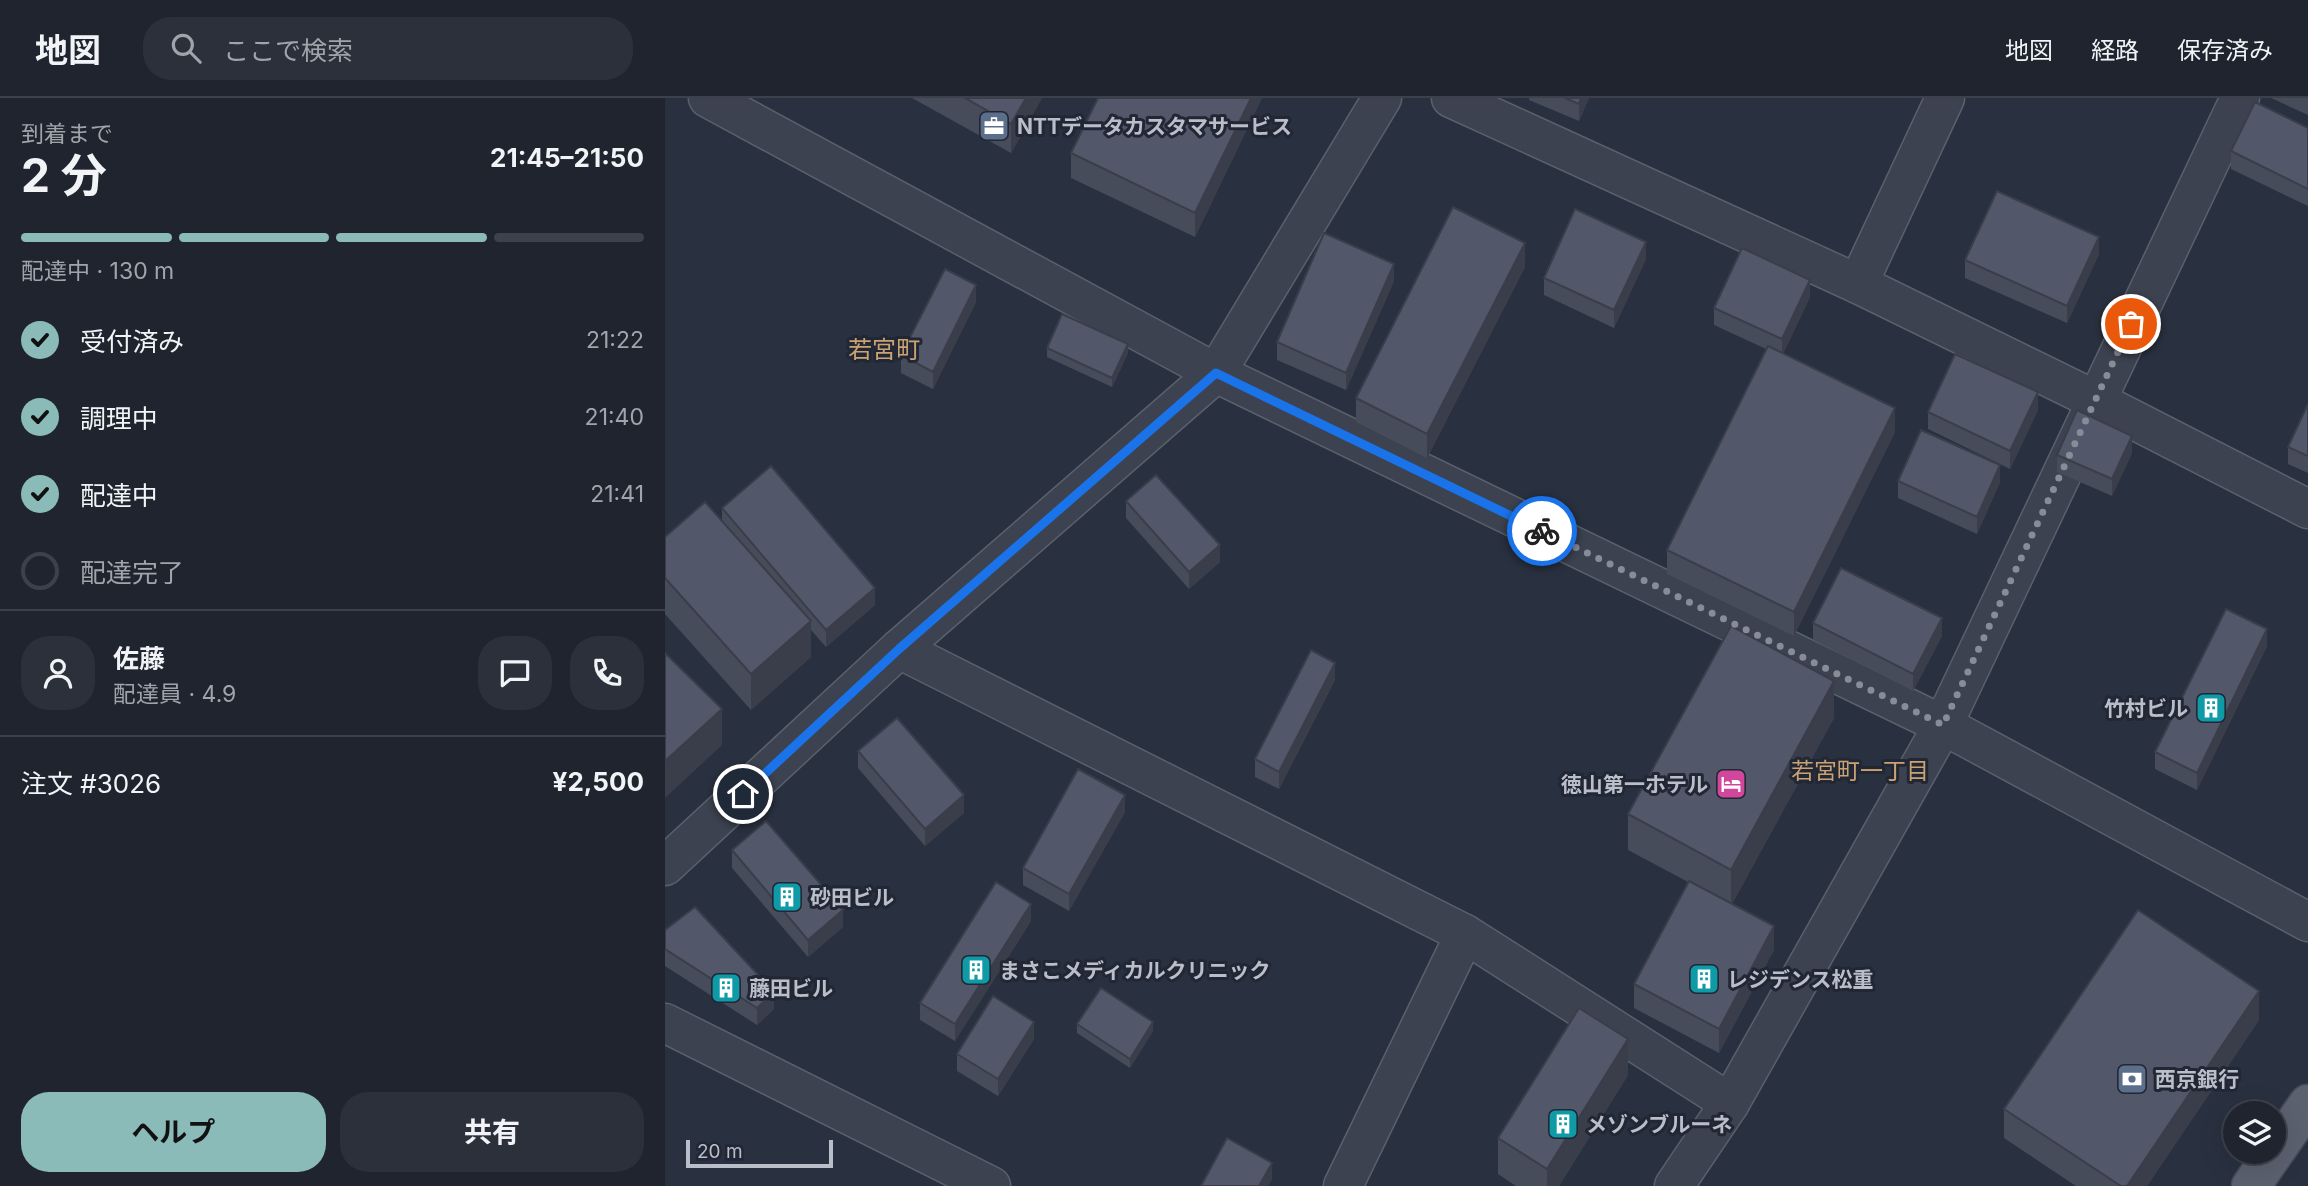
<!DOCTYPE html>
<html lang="ja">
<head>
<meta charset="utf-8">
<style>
	body { margin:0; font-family:Inter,"Noto Sans JP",sans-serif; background:#2c303b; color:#f1f3f6; height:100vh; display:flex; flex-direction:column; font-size:26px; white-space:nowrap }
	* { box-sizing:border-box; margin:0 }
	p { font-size:23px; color:#a1a4aa }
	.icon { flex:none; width:38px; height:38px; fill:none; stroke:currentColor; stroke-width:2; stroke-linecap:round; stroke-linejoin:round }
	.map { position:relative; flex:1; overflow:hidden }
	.drawer { display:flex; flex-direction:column; background:#1f242f; width:665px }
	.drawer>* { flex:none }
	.buttons { position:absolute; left:1558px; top:1003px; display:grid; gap:14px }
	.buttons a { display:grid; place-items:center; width:63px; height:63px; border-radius:50%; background:#1f242f; box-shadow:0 7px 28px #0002,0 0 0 2px #3c414b; font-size:35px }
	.scale { position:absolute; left:21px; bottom:18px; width:147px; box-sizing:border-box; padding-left:7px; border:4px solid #b9bec9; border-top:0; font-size:19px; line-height:24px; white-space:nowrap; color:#b9bec9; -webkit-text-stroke:5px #212734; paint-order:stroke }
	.pin { position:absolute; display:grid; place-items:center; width:60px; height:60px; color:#fff; margin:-30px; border:4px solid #fff; border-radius:50%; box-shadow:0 2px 7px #0007 }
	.courier { position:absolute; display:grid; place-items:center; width:70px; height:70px; margin:-35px; border:5px solid #1a73e8; border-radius:50%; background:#fff; color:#222; box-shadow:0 2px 9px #0007 }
	.head em { font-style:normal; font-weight:700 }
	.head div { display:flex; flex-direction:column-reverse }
	.head { display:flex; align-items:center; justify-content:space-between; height:119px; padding:0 21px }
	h1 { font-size:46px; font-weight:700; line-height:52px }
	.bar { display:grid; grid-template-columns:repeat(4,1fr); gap:10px 7px; align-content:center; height:84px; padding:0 21px }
	.bar i { height:9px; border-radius:5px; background:#3c414b }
	.bar .on { background:#8bbbb9 }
	.bar p { grid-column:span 4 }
	.line { display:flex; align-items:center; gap:18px; padding:0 21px; border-top:2px solid #3c414b }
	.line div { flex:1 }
	.round { display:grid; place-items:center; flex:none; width:74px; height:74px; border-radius:28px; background:#2c303b }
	ol { padding:0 21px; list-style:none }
	li { display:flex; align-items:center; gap:21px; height:77px }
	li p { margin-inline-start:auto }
	li .icon { padding:7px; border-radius:50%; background:#8bbbb9; color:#111; stroke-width:4 }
	li:last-child { color:#a1a4aa }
	li i { width:38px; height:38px; border:4px solid #3c414b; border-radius:50% }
	.cta { display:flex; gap:14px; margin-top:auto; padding:14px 21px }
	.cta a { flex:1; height:80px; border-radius:28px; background:#8bbbb9; color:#111; font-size:28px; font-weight:700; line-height:80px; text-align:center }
	.cta a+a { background:#2c303b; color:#f1f3f6 }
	header { display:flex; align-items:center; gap:42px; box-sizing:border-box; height:98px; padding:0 35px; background:#1f242f; border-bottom:2px solid #3c414b }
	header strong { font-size:33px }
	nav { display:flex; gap:38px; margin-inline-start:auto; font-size:24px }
	.search { width:490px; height:63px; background:#2c303b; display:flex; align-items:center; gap:18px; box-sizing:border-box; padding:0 24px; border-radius:28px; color:#a1a4aa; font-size:26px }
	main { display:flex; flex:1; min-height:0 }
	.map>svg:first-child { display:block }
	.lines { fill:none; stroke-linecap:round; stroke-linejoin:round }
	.minor-casing { stroke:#5a606c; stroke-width:41 }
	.tertiary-casing { stroke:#5a606c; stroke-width:41 }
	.primary-casing { stroke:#464b58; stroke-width:41 }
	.minor { stroke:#3c424f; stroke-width:38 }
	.tertiary { stroke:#3c424f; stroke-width:38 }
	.primary { stroke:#5b616f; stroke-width:38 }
	.wall { fill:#474c5a }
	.shaded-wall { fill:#393e4a }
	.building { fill:#525869; stroke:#393e4a; stroke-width:2 }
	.done { stroke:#878c99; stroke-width:7; stroke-dasharray:0 12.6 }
	.route { stroke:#1a73e8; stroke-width:9 }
	.labels { text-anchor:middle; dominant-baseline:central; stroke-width:6; stroke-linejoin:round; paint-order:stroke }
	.poi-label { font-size:21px; font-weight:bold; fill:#b9bec9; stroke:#212734; text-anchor:start }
	.neighbourhood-label { font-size:23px; fill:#cba372; stroke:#212734 }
	.quarter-label { font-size:24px; fill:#cba372; stroke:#212734 }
</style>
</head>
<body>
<header>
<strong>地図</strong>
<div class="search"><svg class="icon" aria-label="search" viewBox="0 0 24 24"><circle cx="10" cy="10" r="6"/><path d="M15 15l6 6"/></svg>ここで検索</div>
<nav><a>地図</a><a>経路</a><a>保存済み</a></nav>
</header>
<main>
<section class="drawer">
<div class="head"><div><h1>2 分</h1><p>到着まで</p></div><em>21:45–21:50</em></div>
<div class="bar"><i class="on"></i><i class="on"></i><i class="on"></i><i></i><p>配達中 · 130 m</p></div>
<ol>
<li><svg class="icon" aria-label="check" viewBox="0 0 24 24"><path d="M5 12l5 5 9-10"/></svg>受付済み<p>21:22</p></li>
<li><svg class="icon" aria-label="check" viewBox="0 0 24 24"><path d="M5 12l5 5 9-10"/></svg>調理中<p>21:40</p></li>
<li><svg class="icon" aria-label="check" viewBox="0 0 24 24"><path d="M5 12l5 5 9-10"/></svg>配達中<p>21:41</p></li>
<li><i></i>配達完了</li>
</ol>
<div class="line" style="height:126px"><a class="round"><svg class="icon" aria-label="person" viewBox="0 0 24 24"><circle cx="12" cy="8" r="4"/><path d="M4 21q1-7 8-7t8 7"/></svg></a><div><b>佐藤</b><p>配達員 · 4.9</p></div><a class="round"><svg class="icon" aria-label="chat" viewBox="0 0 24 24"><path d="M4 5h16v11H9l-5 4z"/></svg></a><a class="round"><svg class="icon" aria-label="phone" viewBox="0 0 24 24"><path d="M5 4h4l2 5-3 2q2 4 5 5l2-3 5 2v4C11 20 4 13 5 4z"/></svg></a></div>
<div class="line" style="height:91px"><div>注文 #3026</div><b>¥2,500</b></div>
<div class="cta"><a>ヘルプ</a><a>共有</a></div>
</section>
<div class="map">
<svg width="1643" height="1088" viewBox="0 0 1643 1088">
	<rect width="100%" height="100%" fill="#29303f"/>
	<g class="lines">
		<g class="minor-casing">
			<g id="minor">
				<polyline points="786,0 1193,186 1430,302 1643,411"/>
				<polyline points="1193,186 1280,0"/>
				<polyline points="551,275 717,0"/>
				<polyline points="234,551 800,836 1065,1005"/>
				<polyline points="678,1088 800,836"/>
				<polyline points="1009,1088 1065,1005 1278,627 1575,0"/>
			</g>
		</g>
		<g class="tertiary-casing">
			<g id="tertiary">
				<polyline points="43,0 551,275 1278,627 1643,824"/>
				<polyline points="0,768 234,551 551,275"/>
				<polyline points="0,925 326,1088"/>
			</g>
		</g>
		<g class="primary-casing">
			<polyline id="primary" points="1586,1088 1643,1006"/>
		</g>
		<use href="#minor" class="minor"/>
		<use href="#tertiary" class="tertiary"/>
		<use href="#primary" class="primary"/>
	</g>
	<g class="wall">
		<polygon points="247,0 377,0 346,55"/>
		<polygon points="597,0 530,139 406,80 406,55"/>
		<polygon points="864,0 924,0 914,23 864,2"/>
		<polygon points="1606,0 1643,0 1643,17"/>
		<polygon points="1643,30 1643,108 1566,71 1566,53"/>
		<polygon points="1434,156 1402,225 1300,180 1300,162"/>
		<polygon points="981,161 949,230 879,197 879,180"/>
		<polygon points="860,169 762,360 691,324 691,300"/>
		<polygon points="729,183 681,292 612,262 612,244"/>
		<polygon points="1145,199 1118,256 1230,334 1129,538 1002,476 1002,452 1101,251 1049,227 1049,210"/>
		<polygon points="311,204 268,291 236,275 236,257"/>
		<polygon points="382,250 463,255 447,289 382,259"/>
		<polygon points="1643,306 1643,375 1623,366 1623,349"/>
		<polygon points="1373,312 1345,371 1263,331 1263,314"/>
		<polygon points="1467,355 1447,398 1392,374 1392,357"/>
		<polygon points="1233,383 1335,384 1312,436 1233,400"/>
		<polygon points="461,403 555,464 524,491 461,420"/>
		<polygon points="57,410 210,507 161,549 146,532 146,559 86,612 0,516 0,439 57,423"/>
		<polygon points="1148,525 1277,538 1248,593 1148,542"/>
		<polygon points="1602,548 1532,692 1490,671 1490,654"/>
		<polygon points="670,582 614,691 590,679 590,661"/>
		<polygon points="1169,620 1067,806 1109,852 1054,955 969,910 969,886 1023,784 963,752 963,716"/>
		<polygon points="193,653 299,715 260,748 193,670"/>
		<polygon points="460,714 404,813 358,787 358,770"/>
		<polygon points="67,752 178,829 143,859 67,770"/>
		<polygon points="366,823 290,943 255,922 255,905"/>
		<polygon points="0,832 109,911 92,927 0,868"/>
		<polygon points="1594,922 1482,1088 1411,1088 1339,1040 1339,1011"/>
		<polygon points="412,926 488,933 465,970 412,935"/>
		<polygon points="369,941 333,998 292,973 292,956"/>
		<polygon points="963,977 894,1088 851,1088 833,1076 833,1040"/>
	</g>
	<g class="shaded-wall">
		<polygon points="361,0 377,0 346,55 346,26"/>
		<polygon points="586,0 597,0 530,139 530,115"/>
		<polygon points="916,0 924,0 914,23 914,6"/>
		<polygon points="1434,139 1434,156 1402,225 1402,208"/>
		<polygon points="981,144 981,161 949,230 949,212"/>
		<polygon points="860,145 860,169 762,360 762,336"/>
		<polygon points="729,166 729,183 681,292 681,275"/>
		<polygon points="1145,182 1145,199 1117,258 1117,241"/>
		<polygon points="311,187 311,204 268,291 268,274"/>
		<polygon points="463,246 463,255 447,289 447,280"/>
		<polygon points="1373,294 1373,312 1345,371 1345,353"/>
		<polygon points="1230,310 1230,334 1129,538 1129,514"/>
		<polygon points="1467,338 1467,355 1447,398 1447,381"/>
		<polygon points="1335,367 1335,384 1312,436 1312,419"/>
		<polygon points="555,447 555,464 524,491 524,474"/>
		<polygon points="210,490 210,507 161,549 161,532"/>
		<polygon points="1277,520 1277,538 1248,593 1248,576"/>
		<polygon points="146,523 146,559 86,612 86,576"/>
		<polygon points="1602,531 1602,548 1532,692 1532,675"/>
		<polygon points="670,565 670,582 614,691 614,674"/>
		<polygon points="1169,583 1169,620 1066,808 1066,772"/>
		<polygon points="57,611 57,647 0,700 0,663"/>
		<polygon points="299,697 299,715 260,748 260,731"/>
		<polygon points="460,697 460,714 404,813 404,796"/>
		<polygon points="366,806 366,823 290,943 290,926"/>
		<polygon points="178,812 178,829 143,859 143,842"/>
		<polygon points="1109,828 1109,852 1054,955 1054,931"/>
		<polygon points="1594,893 1594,922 1482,1088 1462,1088"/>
		<polygon points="109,894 109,911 92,927 92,910"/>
		<polygon points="369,924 369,941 333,998 333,981"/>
		<polygon points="488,924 488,933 465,970 465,961"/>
		<polygon points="963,941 963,977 894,1088 882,1088 882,1071"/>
		<polygon points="607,1065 607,1082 603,1088 594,1088"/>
	</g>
	<g class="building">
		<polygon points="300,0 361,0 346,26"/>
		<polygon points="433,0 586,0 530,115 406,55"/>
		<polygon points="900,0 916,0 914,6"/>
		<polygon points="1590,4 1643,30 1643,91 1566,53"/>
		<polygon points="1332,93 1434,139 1402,208 1300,162"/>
		<polygon points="788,109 860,145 762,336 691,300"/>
		<polygon points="910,111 981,144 949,212 879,180"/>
		<polygon points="659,135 729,166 681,275 612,244"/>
		<polygon points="1077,150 1145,182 1117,241 1049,210"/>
		<polygon points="280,171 311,187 268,274 236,257"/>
		<polygon points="397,216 463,246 447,280 382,250"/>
		<polygon points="1103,248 1230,310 1129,514 1002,452"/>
		<polygon points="1290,256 1373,294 1345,353 1263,314"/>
		<polygon points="1643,306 1643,358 1623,349"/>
		<polygon points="1412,312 1467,338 1447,381 1392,357"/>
		<polygon points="1256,332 1335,367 1312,419 1233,383"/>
		<polygon points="106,368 210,490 161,532 57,410"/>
		<polygon points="491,377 555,447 524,474 461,403"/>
		<polygon points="40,404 146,523 86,576 0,480 0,439"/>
		<polygon points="1176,470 1277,520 1248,576 1148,525"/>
		<polygon points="1561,511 1602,531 1532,675 1490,654"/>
		<polygon points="1066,528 1169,583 1066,772 963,716"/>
		<polygon points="646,552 670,565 614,674 590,661"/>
		<polygon points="0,555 57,611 0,663"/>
		<polygon points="232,620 299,697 260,731 193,653"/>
		<polygon points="413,671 460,697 404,796 358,770"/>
		<polygon points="101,723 178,812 143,842 67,752"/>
		<polygon points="1024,783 1109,828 1054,931 969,886"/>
		<polygon points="331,784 366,806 290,926 255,905"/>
		<polygon points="30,809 109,894 92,910 0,851 0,832"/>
		<polygon points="1473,812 1594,893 1462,1088 1456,1088 1339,1011"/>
		<polygon points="436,890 488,924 465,961 412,926"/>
		<polygon points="328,898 369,924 333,981 292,956"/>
		<polygon points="914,910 963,941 882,1071 833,1040"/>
		<polygon points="562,1040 607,1065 594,1088 536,1088"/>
	</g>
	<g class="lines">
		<polyline class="done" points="877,433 1278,627 1466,226"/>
		<polyline class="route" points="78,696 234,551 551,275 877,433"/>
	</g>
	<defs>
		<g id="office-square" transform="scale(1.575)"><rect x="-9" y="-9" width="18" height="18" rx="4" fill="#5c6f8a" stroke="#212734"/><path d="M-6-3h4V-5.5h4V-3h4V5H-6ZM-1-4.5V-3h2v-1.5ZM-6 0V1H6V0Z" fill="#fff"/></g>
		<g id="building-square" transform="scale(1.575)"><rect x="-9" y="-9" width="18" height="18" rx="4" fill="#0f9aa8" stroke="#212734"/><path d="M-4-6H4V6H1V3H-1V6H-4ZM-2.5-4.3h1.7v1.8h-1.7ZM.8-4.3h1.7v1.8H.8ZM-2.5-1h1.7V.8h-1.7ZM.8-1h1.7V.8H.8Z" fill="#fff"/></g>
		<g id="hotel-square" transform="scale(1.575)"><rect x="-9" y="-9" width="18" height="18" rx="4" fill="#d1479c" stroke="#212734"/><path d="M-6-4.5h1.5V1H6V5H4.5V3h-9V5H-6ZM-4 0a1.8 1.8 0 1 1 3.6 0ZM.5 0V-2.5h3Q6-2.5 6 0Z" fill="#fff"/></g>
		<g id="bank-square" transform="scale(1.575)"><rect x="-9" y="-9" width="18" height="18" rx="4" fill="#5c6f8a" stroke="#212734"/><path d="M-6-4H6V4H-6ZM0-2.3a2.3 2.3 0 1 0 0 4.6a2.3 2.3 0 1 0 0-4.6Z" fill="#fff"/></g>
	</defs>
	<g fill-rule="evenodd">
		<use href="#office-square" x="329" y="28"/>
		<use href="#building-square" x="1546" y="610"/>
		<use href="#hotel-square" x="1066" y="686"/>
		<use href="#building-square" x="122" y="799"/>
		<use href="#building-square" x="311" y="872"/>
		<use href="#building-square" x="1039" y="881"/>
		<use href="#building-square" x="61" y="890"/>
		<use href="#bank-square" x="1467" y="981"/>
		<use href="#building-square" x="898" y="1026"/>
	</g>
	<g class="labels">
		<g class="poi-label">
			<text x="352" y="28">NTTデータカスタマサービス</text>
			<text x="1523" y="610" text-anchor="end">竹村ビル</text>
			<text x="1043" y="686" text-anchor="end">徳山第一ホテル</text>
			<text x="145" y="799">砂田ビル</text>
			<text x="334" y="872">まさこメディカルクリニック</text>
			<text x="1062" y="881">レジデンス松重</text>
			<text x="84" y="890">藤田ビル</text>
			<text x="1490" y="981">西京銀行</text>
			<text x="921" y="1026">メゾンブルーネ</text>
		</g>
		<g class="neighbourhood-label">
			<text x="1195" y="673">若宮町一丁目</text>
		</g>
		<g class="quarter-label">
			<text x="219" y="251">若宮町</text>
		</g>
	</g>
</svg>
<div class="buttons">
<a><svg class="icon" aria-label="layers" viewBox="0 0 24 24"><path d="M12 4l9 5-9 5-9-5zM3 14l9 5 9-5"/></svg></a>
</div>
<div class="scale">20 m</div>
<div class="pin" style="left:1466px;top:226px;background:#ea580c"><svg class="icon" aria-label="bag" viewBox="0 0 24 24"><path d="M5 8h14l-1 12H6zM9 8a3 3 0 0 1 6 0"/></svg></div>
<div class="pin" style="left:78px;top:696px;background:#1f2937"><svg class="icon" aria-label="home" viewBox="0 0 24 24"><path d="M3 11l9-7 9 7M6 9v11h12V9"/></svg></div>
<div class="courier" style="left:877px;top:433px"><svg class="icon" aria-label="bike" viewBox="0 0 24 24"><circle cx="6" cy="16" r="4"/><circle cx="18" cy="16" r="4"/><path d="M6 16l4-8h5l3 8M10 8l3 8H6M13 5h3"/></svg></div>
</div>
</main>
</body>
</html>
